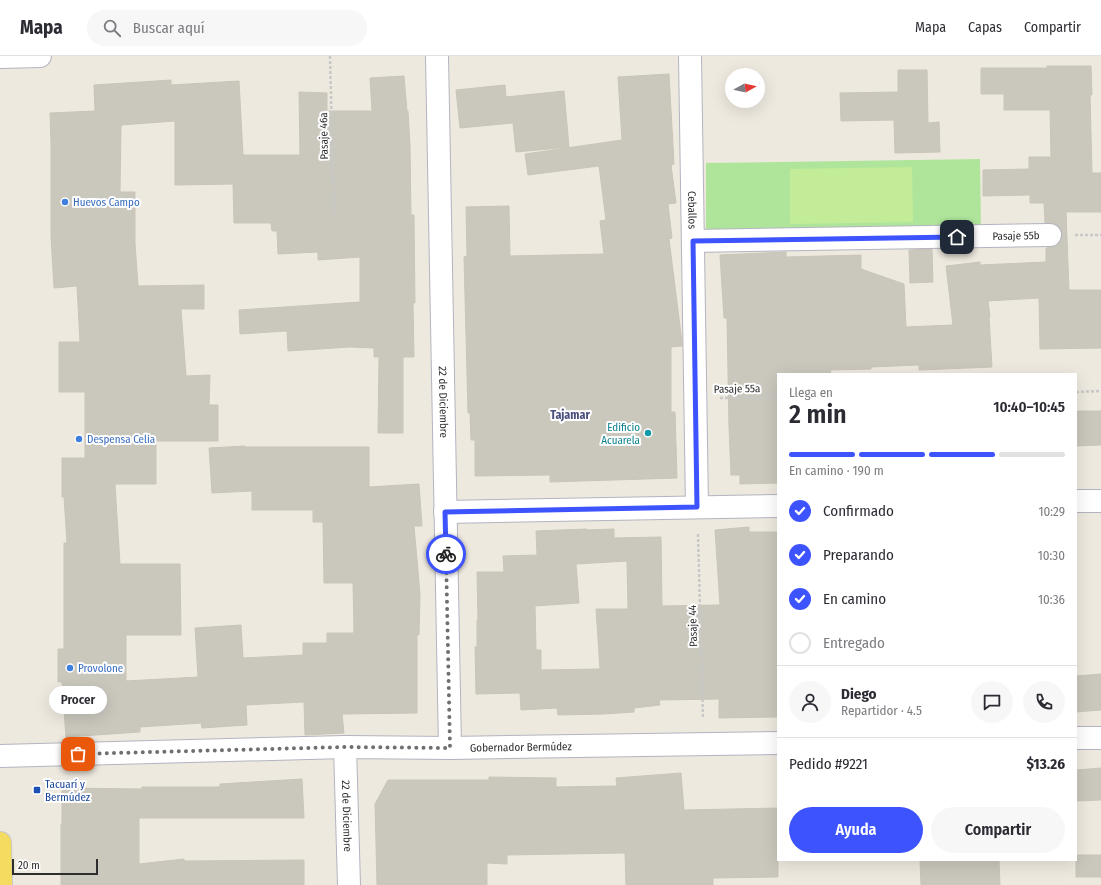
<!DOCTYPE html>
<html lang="es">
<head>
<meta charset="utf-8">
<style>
	body { margin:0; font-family:"Fira Sans Condensed",sans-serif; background:#f7f7f7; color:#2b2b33; height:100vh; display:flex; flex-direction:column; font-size:15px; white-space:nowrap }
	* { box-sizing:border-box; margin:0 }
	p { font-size:13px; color:#7c7c81 }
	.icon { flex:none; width:22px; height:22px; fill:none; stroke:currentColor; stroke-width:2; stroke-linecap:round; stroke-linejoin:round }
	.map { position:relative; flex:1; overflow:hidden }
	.sheet { position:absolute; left:777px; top:317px; width:300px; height:488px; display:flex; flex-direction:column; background:#fff; border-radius:0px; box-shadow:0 4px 16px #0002 }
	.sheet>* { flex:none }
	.needle { width:26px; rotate:82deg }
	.tools { position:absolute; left:725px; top:12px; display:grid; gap:8px }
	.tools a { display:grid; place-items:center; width:40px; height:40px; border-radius:50%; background:#fff; box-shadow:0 4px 16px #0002; font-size:20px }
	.scale { position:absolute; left:12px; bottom:10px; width:86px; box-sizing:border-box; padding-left:4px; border:2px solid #2d2d2d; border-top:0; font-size:11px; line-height:14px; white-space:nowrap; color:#2d2d2d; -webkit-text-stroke:3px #fff; paint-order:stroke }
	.pin { position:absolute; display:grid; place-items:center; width:34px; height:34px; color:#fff; margin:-17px; border-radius:8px; box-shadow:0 2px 6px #0006 }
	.courier { position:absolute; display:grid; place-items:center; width:40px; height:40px; margin:-20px; border:3px solid #3d53fd; border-radius:50%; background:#fff; color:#222; box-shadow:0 1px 5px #0007 }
	.bubble { position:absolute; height:28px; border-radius:14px; background:#fff; box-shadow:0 4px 16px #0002; font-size:13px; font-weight:600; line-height:28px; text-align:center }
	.head em { font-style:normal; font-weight:600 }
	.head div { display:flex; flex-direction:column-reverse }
	.head { display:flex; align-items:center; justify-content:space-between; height:68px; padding:0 12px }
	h1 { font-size:26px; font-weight:600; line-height:30px }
	.bar { display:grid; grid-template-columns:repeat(4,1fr); gap:6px 4px; align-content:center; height:48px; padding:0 12px }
	.bar i { height:5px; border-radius:3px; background:#e1e1e2 }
	.bar .on { background:#3d53fd }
	.bar p { grid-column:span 4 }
	.line { display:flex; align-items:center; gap:10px; padding:0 12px; border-top:1px solid #e1e1e2 }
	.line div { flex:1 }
	.round { display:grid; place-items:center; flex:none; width:42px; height:42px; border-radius:21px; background:#f7f7f7 }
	ol { padding:0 12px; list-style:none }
	li { display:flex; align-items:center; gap:12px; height:44px }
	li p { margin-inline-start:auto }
	li .icon { padding:4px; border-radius:50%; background:#3d53fd; color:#fff; stroke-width:4 }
	li:last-child { color:#7c7c81 }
	li i { width:22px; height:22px; border:2px solid #e1e1e2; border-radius:50% }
	.cta { display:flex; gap:8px; margin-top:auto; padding:8px 12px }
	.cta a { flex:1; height:46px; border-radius:24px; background:#3d53fd; color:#fff; font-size:16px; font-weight:600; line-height:46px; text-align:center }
	.cta a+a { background:#f7f7f7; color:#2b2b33 }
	header { display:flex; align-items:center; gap:24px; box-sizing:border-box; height:56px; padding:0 20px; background:#fff; border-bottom:1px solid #e1e1e2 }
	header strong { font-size:19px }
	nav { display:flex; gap:22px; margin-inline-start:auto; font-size:14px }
	.search { width:280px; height:36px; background:#f7f7f7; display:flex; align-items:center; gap:10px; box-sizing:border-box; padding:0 14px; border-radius:22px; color:#7c7c81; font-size:15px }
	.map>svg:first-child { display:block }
	.green { fill:#afe59b }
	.pitch { fill:#c2ec97 }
	.building { fill:#cac7bd; stroke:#cac5b8; fill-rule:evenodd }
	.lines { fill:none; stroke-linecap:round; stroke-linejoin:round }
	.minor-casing { stroke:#b3b4c0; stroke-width:24 }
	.primary-casing { stroke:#c8c8c8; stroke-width:24 }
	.path { stroke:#c8c8c8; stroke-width:2.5; stroke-dasharray:3 2; stroke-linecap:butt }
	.minor { stroke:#fff; stroke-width:22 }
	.primary { stroke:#f3dc5f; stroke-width:22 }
	.done { stroke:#716f6b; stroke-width:4; stroke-dasharray:0 7.2 }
	.route { stroke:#3d53fd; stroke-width:5 }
	.shop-dot { fill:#3f7fe0; stroke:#fff; stroke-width:1.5 }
	.culture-dot { fill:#0f9aa8; stroke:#fff; stroke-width:1.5 }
	.transit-dot { fill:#1a4fb4; stroke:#fff; stroke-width:1.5 }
	.labels { text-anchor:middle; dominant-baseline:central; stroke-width:4; stroke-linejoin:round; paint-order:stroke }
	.street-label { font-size:11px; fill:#2d2d2d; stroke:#fff }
	.shop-label { font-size:11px; fill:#366cbe; stroke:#fff; text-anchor:start }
	.culture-label { font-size:11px; fill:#0d838f; stroke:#fff; text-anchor:end }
	.transit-label { font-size:11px; fill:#164399; stroke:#fff; text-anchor:start }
	.neighbourhood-label { font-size:12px; font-weight:bold; fill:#4b517f; stroke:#fff }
</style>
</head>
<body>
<header>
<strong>Mapa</strong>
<div class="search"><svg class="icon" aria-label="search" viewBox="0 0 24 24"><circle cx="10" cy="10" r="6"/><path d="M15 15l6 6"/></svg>Buscar aquí</div>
<nav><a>Mapa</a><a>Capas</a><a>Compartir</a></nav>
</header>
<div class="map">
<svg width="1101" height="829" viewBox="0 0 1101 829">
	<rect width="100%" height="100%" fill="#eee9df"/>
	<polygon class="green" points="980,103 981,175 706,179 706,107"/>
	<polygon class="pitch" points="912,111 913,166 790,168 790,113"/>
	<g class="building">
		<polygon points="1047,10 1091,10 1092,39 1090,39 1092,117 1101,117 1101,156 1066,156 1069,234 1101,234 1101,292 1040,293 1039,242 988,245 990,261 989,261 992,311 919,314 919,309 871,311 871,313 830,314 831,318 778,318 778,427 740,428 740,419 731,419 729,371 727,262 724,262 720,199 786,196 786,201 861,199 861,213 904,228 906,271 953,269 946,210 980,206 980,209 1046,206 1046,192 1056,190 1061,185 1062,178 1060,172 1056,168 1045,167 1044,147 1030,147 1030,139 983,140 983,114 1029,113 1029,101 1051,101 1050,54 1004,54 1004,38 981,38 981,12 1047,12"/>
		<polygon points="898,14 927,14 928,67 939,66 940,96 895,97 894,64 841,65 840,37 898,36"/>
		<polygon points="669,18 674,108 671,109 676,147 668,148 672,182 669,183 682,286 682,290 671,291 671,356 675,356 677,422 550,426 550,419 475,420 475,384 471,384 470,357 468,357 464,201 467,200 466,151 509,150 510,200 604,198 600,165 606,164 599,110 528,119 525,98 622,84 618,21"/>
		<polygon points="404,20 407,55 408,55 410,90 411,159 414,159 415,247 413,247 414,301 403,301 403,377 378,377 379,301 374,301 374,292 350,291 288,295 287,275 240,278 239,254 360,246 360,201 318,204 318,196 278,198 277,175 272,175 271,167 234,167 233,128 175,129 175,65 121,69 120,136 135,136 135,187 138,230 204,229 204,253 181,253 186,320 210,319 209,349 218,349 218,385 156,385 156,428 115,428 120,508 180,508 181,579 126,579 126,625 198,621 195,572 241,569 243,602 303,599 303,587 327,587 327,577 354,577 353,527 324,527 323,466 313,466 313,454 252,454 252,435 212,437 209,392 245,390 245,391 369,391 369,431 419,428 422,470 414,470 420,538 419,579 417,579 417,657 342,658 344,677 305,679 304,646 246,649 247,669 202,672 201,667 140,671 140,676 66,681 62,626 58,626 58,593 64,593 64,487 67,487 64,441 62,441 62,402 85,402 85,336 59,336 59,286 80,286 77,230 54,232 51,181 51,88 50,57 95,55 94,29 171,24 171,29 239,25 243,99 300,99 299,36 327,37 327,55 372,55 370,22"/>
		<polygon points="505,29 506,41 564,35 569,91 516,96 513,67 460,72 456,34"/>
		<polygon points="932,193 933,226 910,227 909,194"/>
		<polygon points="1076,355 1101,355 1101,389 1076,390"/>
		<path d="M749 471V476H778V661L719 662V643L659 644 660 649 634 652V656L603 658 558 659 557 652 521 654 520 637 476 638 475 591H477V564H478L477 516H504L503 500 537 499 536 475 587 473V474L614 473V482L661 481 662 550 720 549 715 474ZM627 505 628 553H596L600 613 541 614V594H536L535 550 579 547 576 508Z"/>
		<polygon points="1101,618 1101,654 1076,656 1076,620"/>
		<polygon points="1101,712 1101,744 1076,745 1076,714"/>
		<polygon points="681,717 684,754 778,752 778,821 713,822 713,829 626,829 625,797 507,799 507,808 487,807 487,829 377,829 375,748 388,724 489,724 489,721 556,722 556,731 617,730 616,722"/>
		<polygon points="302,723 304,762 139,762 139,808 184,803 184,805 304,804 304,829 61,829 61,768 62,768 62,732 142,733 142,731 220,731 220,728"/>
		<rect x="1076" y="799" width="25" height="22"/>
		<polygon points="920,804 999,804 1000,829 921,829"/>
	</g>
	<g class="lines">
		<g class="minor-casing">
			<g id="minor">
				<path id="s1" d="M437 0 450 692"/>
				<path id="s2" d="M690 0 697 451"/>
				<polyline points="0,1 40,0"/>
				<path id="s3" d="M693 185 1050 179"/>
				<polyline points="1076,445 1101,445"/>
				<polyline points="445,456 778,450"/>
				<polyline points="1076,682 1101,682"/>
				<path id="s4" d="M345 691 349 829"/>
				<path id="s5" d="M0 700 345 691 450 692 778 687"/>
			</g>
		</g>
		<g class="primary-casing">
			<polyline id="primary" points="0,787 1,829"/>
		</g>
		<g class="path">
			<polyline points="330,0 334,160"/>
			<polyline points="1075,179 1101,179"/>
			<polyline points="1076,336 1101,335"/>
			<polyline points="720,342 778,341"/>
			<polyline points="698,478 703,663"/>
		</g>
		<use href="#minor" class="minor"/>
		<use href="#primary" class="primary"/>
	</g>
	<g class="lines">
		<polyline class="done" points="78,698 345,691 450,692 446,498"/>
		<polyline class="route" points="446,498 445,456 697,451 693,185 957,181"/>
	</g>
	<g class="shop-dot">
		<circle cx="65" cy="146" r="4"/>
		<circle cx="79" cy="383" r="4"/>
		<circle cx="70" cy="612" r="4"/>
	</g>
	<circle class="culture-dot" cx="648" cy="377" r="4"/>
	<rect class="transit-dot" x="33" y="730" width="8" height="8" rx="2"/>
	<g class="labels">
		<g class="street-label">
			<text transform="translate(324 80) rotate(-91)">Pasaje 46a</text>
			<text stroke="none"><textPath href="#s2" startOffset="154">Ceballos</textPath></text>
			<text stroke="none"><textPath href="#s3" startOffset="323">Pasaje 55b</textPath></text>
			<text transform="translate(737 333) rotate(-1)">Pasaje 55a</text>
			<text stroke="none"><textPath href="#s1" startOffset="346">22 de Diciembre</textPath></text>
			<text transform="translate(693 570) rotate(-92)">Pasaje 44</text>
			<text stroke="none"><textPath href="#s5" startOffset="521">Gobernador Bermúdez</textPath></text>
			<text stroke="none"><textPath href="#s4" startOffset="69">22 de Diciembre</textPath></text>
		</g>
		<g class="shop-label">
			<text x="73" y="146">Huevos Campo</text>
			<text x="87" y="383">Despensa Celia</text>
			<text x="78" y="612">Provolone</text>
		</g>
		<g class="culture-label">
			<text x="640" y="371">Edificio<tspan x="640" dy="13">Acuarela</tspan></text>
		</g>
		<g class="transit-label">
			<text x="45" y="728">Tacuarí y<tspan x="45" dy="13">Bermúdez</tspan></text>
		</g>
		<g class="neighbourhood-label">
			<text x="570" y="359">Tajamar</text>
		</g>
	</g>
</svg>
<div class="tools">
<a><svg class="needle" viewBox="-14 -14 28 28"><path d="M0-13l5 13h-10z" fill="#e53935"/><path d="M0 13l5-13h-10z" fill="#7c7c81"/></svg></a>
</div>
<div class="scale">20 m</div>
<div class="pin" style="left:78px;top:698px;background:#ea580c"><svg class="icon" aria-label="bag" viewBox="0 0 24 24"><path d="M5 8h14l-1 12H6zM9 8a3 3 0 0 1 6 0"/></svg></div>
<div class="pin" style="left:957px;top:181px;background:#1f2937"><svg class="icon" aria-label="home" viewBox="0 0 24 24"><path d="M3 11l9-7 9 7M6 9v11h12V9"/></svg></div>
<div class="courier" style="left:446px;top:498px"><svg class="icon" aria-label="bike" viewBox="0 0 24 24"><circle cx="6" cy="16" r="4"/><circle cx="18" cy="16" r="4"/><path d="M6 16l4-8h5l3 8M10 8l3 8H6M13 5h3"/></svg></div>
<div class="bubble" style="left:49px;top:630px;width:58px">Procer</div>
<section class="sheet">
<div class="head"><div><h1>2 min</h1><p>Llega en</p></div><em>10:40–10:45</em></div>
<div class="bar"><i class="on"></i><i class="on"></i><i class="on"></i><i></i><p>En camino · 190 m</p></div>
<ol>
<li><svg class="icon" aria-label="check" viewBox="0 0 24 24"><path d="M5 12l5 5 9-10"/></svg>Confirmado<p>10:29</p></li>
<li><svg class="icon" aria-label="check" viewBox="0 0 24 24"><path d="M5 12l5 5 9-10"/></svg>Preparando<p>10:30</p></li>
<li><svg class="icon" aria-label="check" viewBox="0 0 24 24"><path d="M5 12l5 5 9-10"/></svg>En camino<p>10:36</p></li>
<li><i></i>Entregado</li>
</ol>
<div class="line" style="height:72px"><a class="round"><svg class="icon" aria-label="person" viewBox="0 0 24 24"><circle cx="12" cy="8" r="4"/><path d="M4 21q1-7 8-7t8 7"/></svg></a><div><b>Diego</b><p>Repartidor · 4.5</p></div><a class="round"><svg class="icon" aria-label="chat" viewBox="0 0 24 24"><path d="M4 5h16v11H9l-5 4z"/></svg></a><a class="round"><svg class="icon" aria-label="phone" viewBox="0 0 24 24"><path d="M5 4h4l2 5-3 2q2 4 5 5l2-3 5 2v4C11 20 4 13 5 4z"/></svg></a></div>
<div class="line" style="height:52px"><div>Pedido #9221</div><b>$13.26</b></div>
<div class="cta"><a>Ayuda</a><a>Compartir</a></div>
</section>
</div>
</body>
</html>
